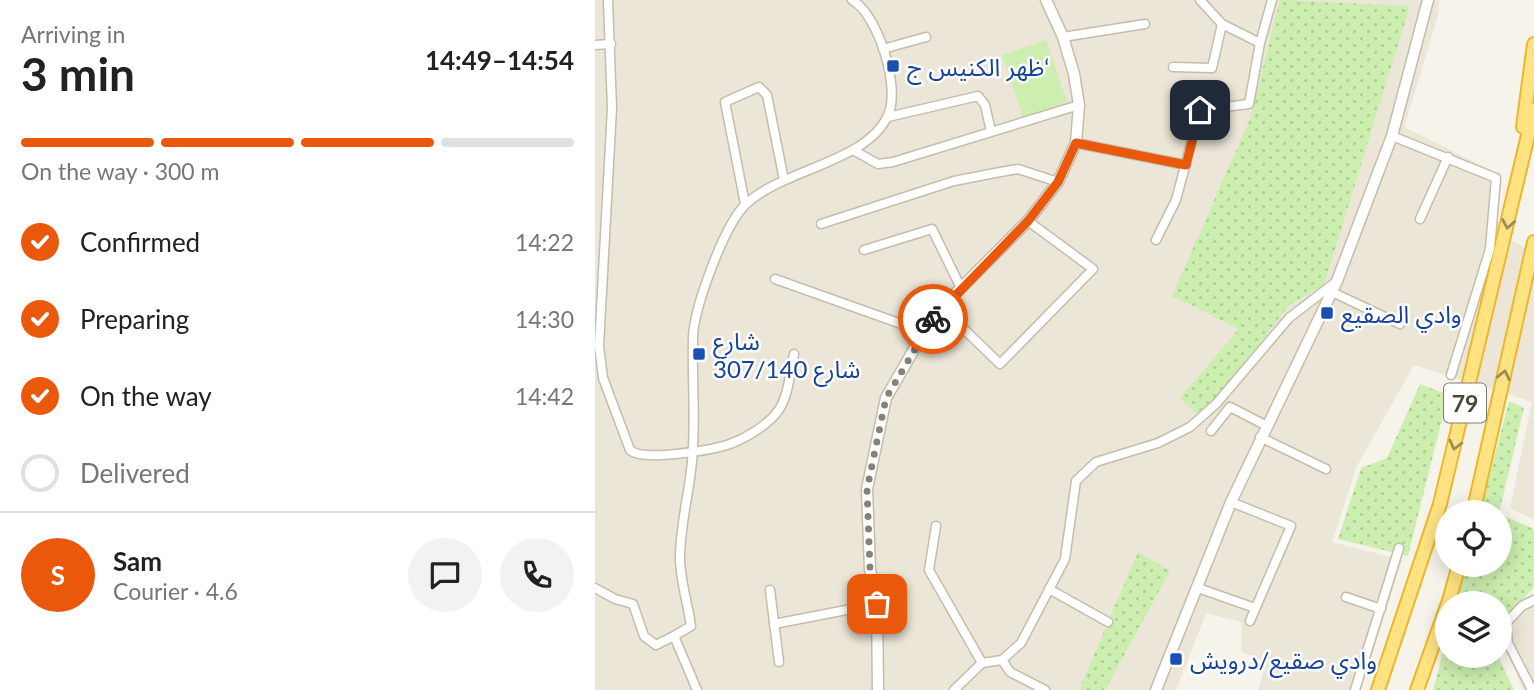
<!DOCTYPE html>
<html lang="en">
<head>
<meta charset="utf-8">
<style>
	body { margin:0; font-family:Lato,"Noto Sans Arabic",sans-serif; background:#f2f2f2; color:#222; height:100vh; display:flex; flex-direction:column; font-size:26px; white-space:nowrap }
	* { box-sizing:border-box; margin:0 }
	p { font-size:23px; color:#767676 }
	.icon { flex:none; width:38px; height:38px; fill:none; stroke:currentColor; stroke-width:2; stroke-linecap:round; stroke-linejoin:round }
	.map { position:relative; flex:1; overflow:hidden }
	.drawer { display:flex; flex-direction:column; background:#fff; width:595px }
	.drawer>* { flex:none }
	.controls { position:absolute; left:840px; top:500px; display:grid; gap:14px }
	.controls a { display:grid; place-items:center; width:77px; height:77px; border-radius:50%; background:#fff; box-shadow:0 4px 18px #0003; font-size:35px }
	.pin { position:absolute; display:grid; place-items:center; width:60px; height:60px; color:#fff; margin:-30px; border-radius:14px; box-shadow:0 4px 10px #0006 }
	.courier { position:absolute; display:grid; place-items:center; width:70px; height:70px; margin:-35px; border:5px solid #ea580c; border-radius:50%; background:#fff; color:#222; box-shadow:0 2px 9px #0007 }
	.overview em { font-style:normal; font-weight:700 }
	.overview div { display:flex; flex-direction:column-reverse }
	.overview { display:flex; align-items:center; justify-content:space-between; height:119px; padding:0 21px }
	h1 { font-size:46px; font-weight:700; line-height:52px }
	.bar { display:grid; grid-template-columns:repeat(4,1fr); gap:10px 7px; align-content:center; height:84px; padding:0 21px }
	.bar i { height:9px; border-radius:5px; background:#e0e0e0 }
	.bar .current { background:#ea580c }
	.bar p { grid-column:span 4 }
	.line { display:flex; align-items:center; gap:18px; padding:0 21px; border-top:2px solid #e0e0e0 }
	.line div { flex:1 }
	.round { display:grid; place-items:center; flex:none; width:74px; height:74px; border-radius:37px; background:#f2f2f2 }
	ol { padding:0 21px; list-style:none }
	li { display:flex; align-items:center; gap:21px; height:77px }
	li p { margin-inline-start:auto }
	li .icon { padding:7px; border-radius:50%; background:#ea580c; color:#fff; stroke-width:4 }
	li:last-child { color:#767676 }
	li i { width:38px; height:38px; border:4px solid #e0e0e0; border-radius:50% }
	main { display:flex; flex:1; min-height:0 }
	.map>svg:first-child { display:block }
	.residential { fill:#ebe6d7 }
	.grass { fill:url(#grass-dots) }
	.park { fill:#cceeaf }
	.lines { fill:none; stroke-linecap:round; stroke-linejoin:round }
	.minor-casing { stroke:#c3bdab; stroke-width:11 }
	.tertiary-casing { stroke:#c3bdab; stroke-width:13 }
	.trunk-casing { stroke:#ecb72d; stroke-width:16 }
	.minor { stroke:#fff; stroke-width:8 }
	.tertiary { stroke:#fff; stroke-width:10 }
	.trunk { stroke:#ffe383; stroke-width:12 }
	.oneway { stroke:#9c8c59 }
	.done { stroke:#878276; stroke-width:7; stroke-dasharray:0 12.6 }
	.route { stroke:#ea580c; stroke-width:9 }
	.transit-dot { fill:#1a4fb4; stroke:#fff; stroke-width:2.5 }
	.labels { text-anchor:middle; dominant-baseline:central; stroke-width:5; stroke-linejoin:round; paint-order:stroke }
	.shield { fill:#fff; stroke:#817d73; stroke-width:2 }
	.shield-label { font-size:23px; font-weight:bold; fill:#4b4537 }
	.transit-label { font-size:24px; fill:#164399; stroke:#fff; text-anchor:start }
</style>
</head>
<body>
<main>
<section class="drawer">
<div class="overview"><div><h1>3 min</h1><p>Arriving in</p></div><em>14:49–14:54</em></div>
<div class="bar"><i class="current"></i><i class="current"></i><i class="current"></i><i></i><p>On the way · 300 m</p></div>
<ol>
<li><svg class="icon" aria-label="check" viewBox="0 0 24 24"><path d="M5 12l5 5 9-10"/></svg>Confirmed<p>14:22</p></li>
<li><svg class="icon" aria-label="check" viewBox="0 0 24 24"><path d="M5 12l5 5 9-10"/></svg>Preparing<p>14:30</p></li>
<li><svg class="icon" aria-label="check" viewBox="0 0 24 24"><path d="M5 12l5 5 9-10"/></svg>On the way<p>14:42</p></li>
<li><i></i>Delivered</li>
</ol>
<div class="line" style="height:126px"><b class="round" style="background:#ea580c;color:#fff">S</b><div><b>Sam</b><p>Courier · 4.6</p></div><a class="round"><svg class="icon" aria-label="chat" viewBox="0 0 24 24"><path d="M4 5h16v11H9l-5 4z"/></svg></a><a class="round"><svg class="icon" aria-label="phone" viewBox="0 0 24 24"><path d="M5 4h4l2 5-3 2q2 4 5 5l2-3 5 2v4C11 20 4 13 5 4z"/></svg></a></div>
</section>
<div class="map">
<svg width="939" height="690" viewBox="0 0 939 690">
	<defs>
		<pattern id="grass-dots" width="8" height="8" patternUnits="userSpaceOnUse" patternTransform="scale(1.75)"><rect width="8" height="8" fill="#cceeaf"/><path d="M2 2h.1M6 6h.1" fill="none" stroke="#b1cd97" stroke-width="1.8" stroke-linecap="round"/></pattern>
	</defs>
	<rect width="100%" height="100%" fill="#f6f3ea"/>
	<g class="residential">
		<polygon points="0,0 844,0 843,16 809,127 905,175 900,231 939,253 939,520 915,508 937,402 819,365 762,466 737,542 807,560 766,690 663,690 671,664 646,651 647,622 611,613 581,690 0,690"/>
		<polygon points="939,596 939,690 928,690 905,637 921,613"/>
	</g>
	<g class="grass">
		<polygon points="685,0 815,6 729,285 694,305 631,388 601,414 585,398 644,329 577,296 655,119"/>
		<polygon points="825,384 853,395 813,556 743,539 766,468 792,458"/>
		<polygon points="914,401 929,408 904,513 885,513"/>
		<polygon points="905,514 939,529 939,587 905,625 905,604 861,604 871,565 905,565"/>
		<polygon points="543,552 575,571 510,690 484,690"/>
		<polygon points="852,637 852,656 903,656 919,690 838,690"/>
	</g>
	<polygon class="park" points="451,40 472,102 428,117 407,55"/>
	<g class="lines">
		<g class="minor-casing">
			<g id="minor">
				<path d="M13 0 17 108 4 346 8 378 35 450C48 462 117 450 135 444 151 438 173 425 183 411 194 396 195 371 199 354"/>
				<polyline points="605,0 627,24 665,43 677,0"/>
				<polyline points="468,37 550,24"/>
				<polyline points="0,45 16,44"/>
				<polyline points="288,49 331,37"/>
				<polyline points="578,67 617,68 627,24"/>
				<polyline points="293,117 383,96 390,105 396,131"/>
				<polyline points="797,136 901,178 895,249 856,375"/>
				<polyline points="481,143 591,165"/>
				<polyline points="258,150 283,164 298,162 484,105"/>
				<polyline points="150,204 130,102 164,87 172,95 189,180"/>
				<polyline points="825,219 853,157"/>
				<polyline points="226,224 359,181 400,173 423,169 463,182"/>
				<polyline points="561,240 581,200 605,110 654,104 665,43"/>
				<polyline points="269,250 337,229 366,288"/>
				<polyline points="180,279 329,332"/>
				<polyline points="737,292 805,324"/>
				<polyline points="347,308 405,364 498,269 433,221"/>
				<polyline points="616,431 635,407 670,425"/>
				<polyline points="665,437 731,469"/>
				<polyline points="636,502 696,526 655,621"/>
				<polyline points="341,526 334,570 387,663 359,690"/>
				<polyline points="0,588 20,599 38,604 49,636 61,645 79,636"/>
				<polyline points="603,588 660,608"/>
				<polyline points="454,589 513,622"/>
				<polyline points="175,590 184,662"/>
				<polyline points="751,597 786,609"/>
				<polyline points="179,624 282,604"/>
				<polyline points="407,660 415,672 450,690"/>
				<polyline points="387,663 407,660 426,643 470,559 481,481 501,462 563,443 595,427 621,404 694,318 742,281"/>
				<path d="M102 690 79 636 96 626C93 604 85 580 85 558 85 521 97 484 98 447 100 410 97 373 98 336 100 306 129 225 151 204 188 169 273 162 293 115 306 88 283 14 257 0"/>
				<polyline points="760,690 804,548"/>
				<polyline points="937,690 913,643 911,623 927,606 939,600"/>
			</g>
		</g>
		<g class="tertiary-casing">
			<g id="tertiary">
				<polyline points="283,690 282,604 275,569 272,489 291,398 329,332 347,307 433,221 463,182 481,143 484,105 479,74 468,37 451,0"/>
				<polyline points="561,690 636,502 742,281 797,136 833,0"/>
			</g>
		</g>
		<g class="trunk-casing">
			<g id="trunk">
				<polyline points="928,127 939,44"/>
				<polyline points="878,513 939,242"/>
				<polyline points="853,604 864,565"/>
				<polyline points="783,690 845,504 939,110"/>
				<polyline points="822,690 852,606"/>
			</g>
		</g>
		<use href="#minor" class="minor"/>
		<use href="#tertiary" class="tertiary"/>
		<use href="#trunk" class="trunk"/>
	</g>
	<defs><path id="oneway-chevron" d="M-2-3.5L2.5 0L-2 3.5" fill="none" stroke-width="1.6" stroke-linecap="round" stroke-linejoin="round" transform="scale(1.75)"/></defs>
	<g class="oneway">
		<use href="#oneway-chevron" transform="translate(913 224) rotate(100)"/>
		<use href="#oneway-chevron" transform="translate(909 375) rotate(-78)"/>
		<use href="#oneway-chevron" transform="translate(860 445) rotate(104)"/>
	</g>
	<g class="lines">
		<polyline class="done" points="282,604 275,569 272,489 291,398 338,319"/>
		<polyline class="route" points="338,319 433,221 463,182 481,143 591,165 605,110"/>
	</g>
	<g class="transit-dot">
		<rect x="291" y="59" width="14" height="14" rx="3.5"/>
		<rect x="725" y="306" width="14" height="14" rx="3.5"/>
		<rect x="97" y="347" width="14" height="14" rx="3.5"/>
		<rect x="574" y="652" width="14" height="14" rx="3.5"/>
	</g>
	<g class="labels">
		<rect class="shield" x="849" y="383.5" width="42" height="39" rx="5"/>
		<g class="shield-label">
			<text x="870" y="403">79</text>
		</g>
		<g class="transit-label">
			<text x="312" y="66">ظهر الكنيس ج‘</text>
			<text x="746" y="313">وادي الصقيع</text>
			<text x="118" y="340">شارع<tspan x="118" dy="28">307/شارع 140</tspan></text>
			<text x="595" y="659">وادي صقيع/درويش</text>
		</g>
	</g>
</svg>
<div class="controls">
<a><svg class="icon" aria-label="locate" viewBox="0 0 24 24"><circle cx="12" cy="12" r="6"/><path d="M12 2v4M12 18v4M2 12h4M18 12h4"/></svg></a>
<a><svg class="icon" aria-label="layers" viewBox="0 0 24 24"><path d="M12 4l9 5-9 5-9-5zM3 14l9 5 9-5"/></svg></a>
</div>
<div class="pin" style="left:282px;top:604px;background:#ea580c"><svg class="icon" aria-label="bag" viewBox="0 0 24 24"><path d="M5 8h14l-1 12H6zM9 8a3 3 0 0 1 6 0"/></svg></div>
<div class="pin" style="left:605px;top:110px;background:#1f2937"><svg class="icon" aria-label="home" viewBox="0 0 24 24"><path d="M3 11l9-7 9 7M6 9v11h12V9"/></svg></div>
<div class="courier" style="left:338px;top:319px"><svg class="icon" aria-label="bike" viewBox="0 0 24 24"><circle cx="6" cy="16" r="4"/><circle cx="18" cy="16" r="4"/><path d="M6 16l4-8h5l3 8M10 8l3 8H6M13 5h3"/></svg></div>
</div>
</main>
</body>
</html>
